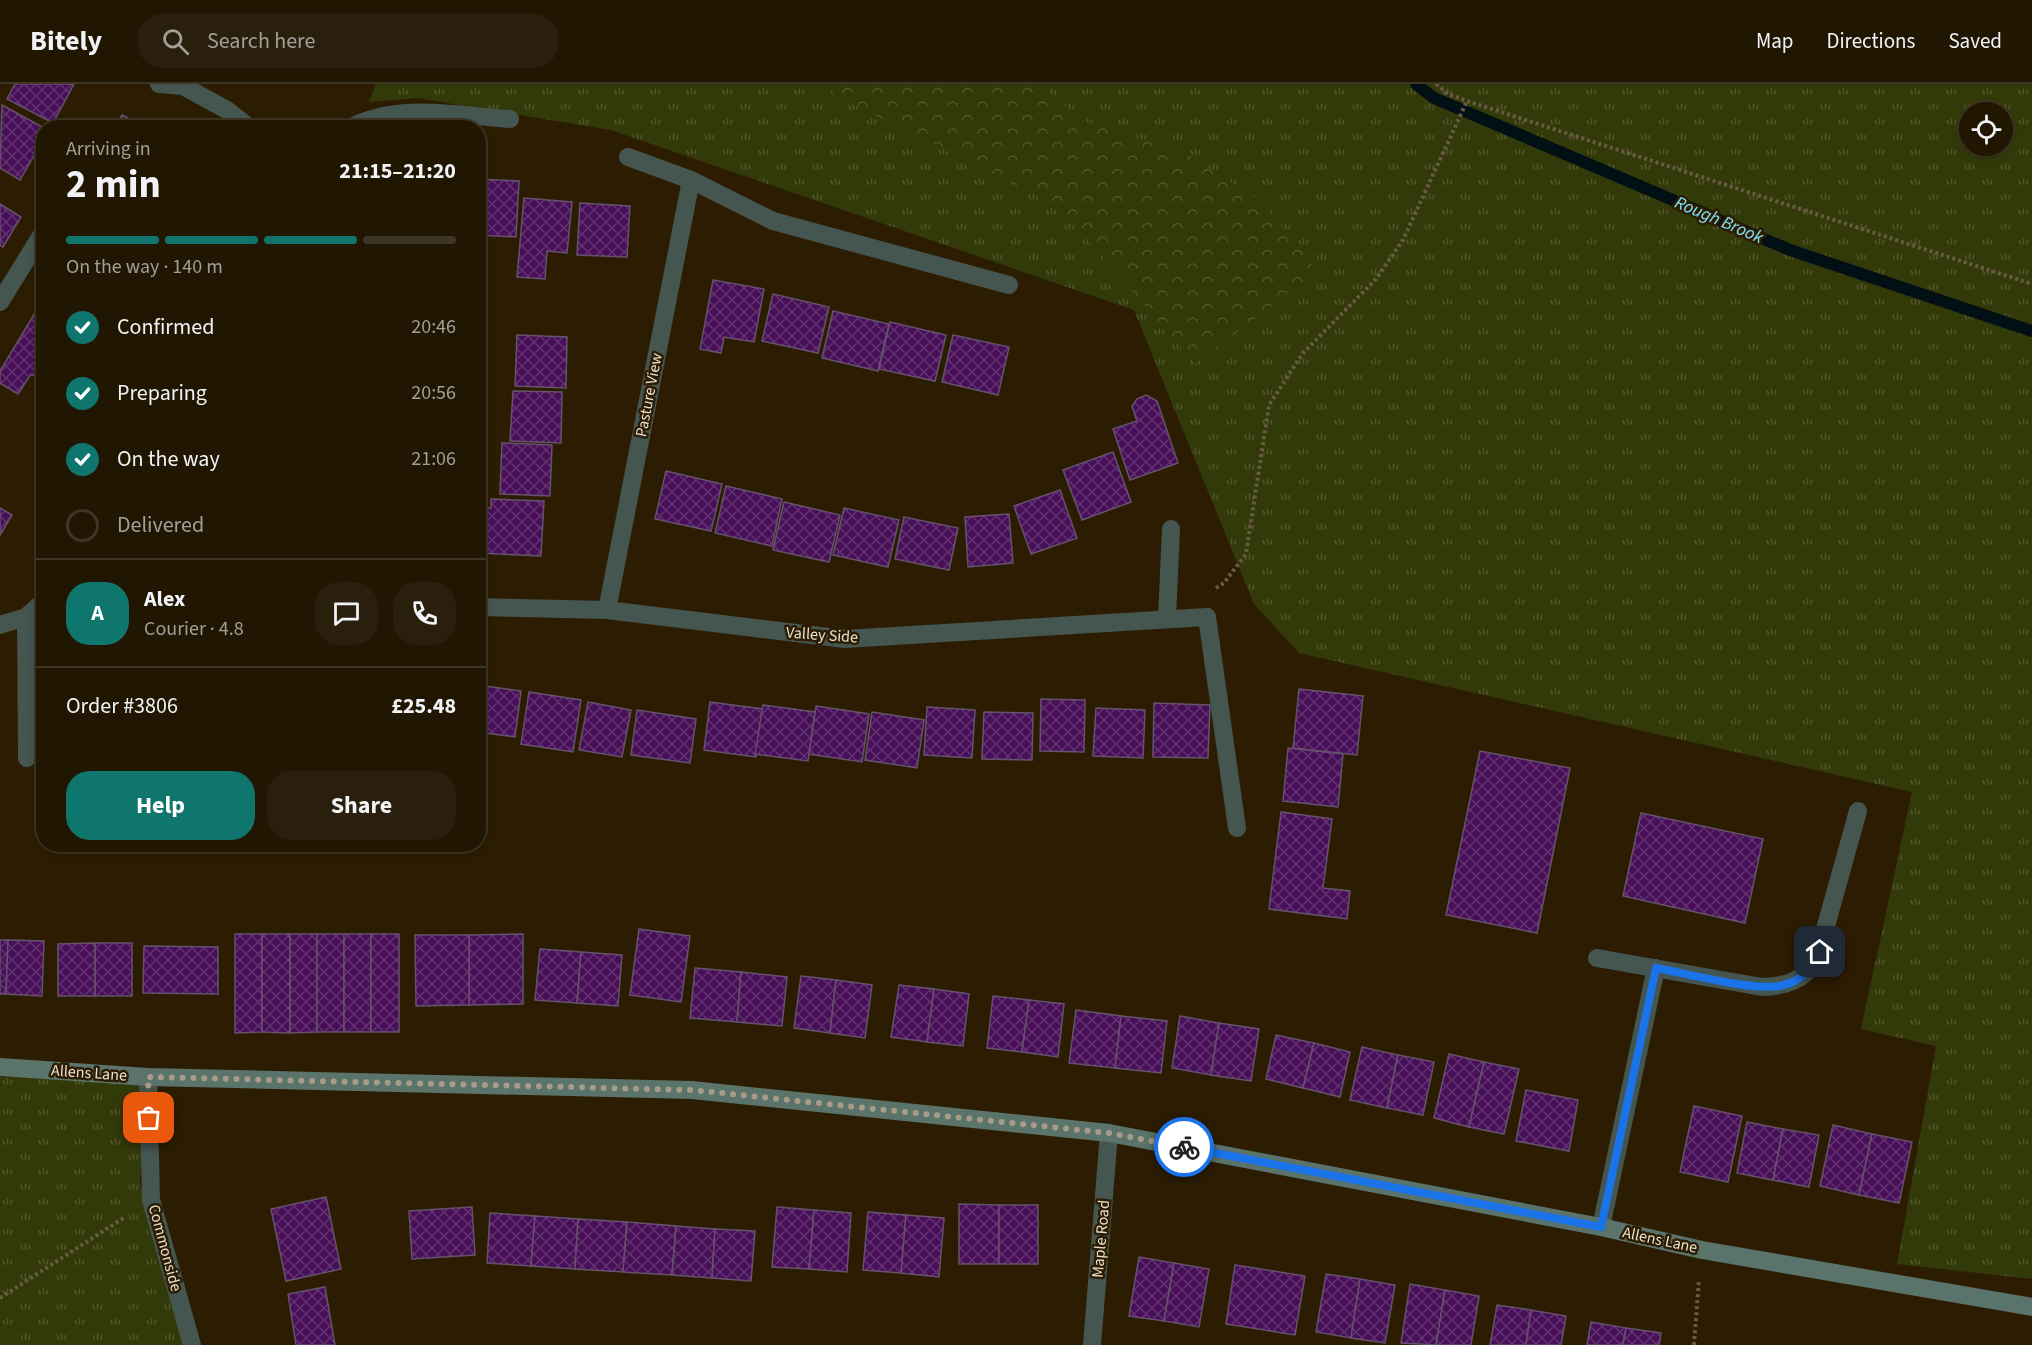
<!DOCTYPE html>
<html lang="en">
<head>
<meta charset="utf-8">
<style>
	body { margin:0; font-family:"Source Sans 3",sans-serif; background:#291f0c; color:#f1f3f6; height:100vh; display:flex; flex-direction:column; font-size:22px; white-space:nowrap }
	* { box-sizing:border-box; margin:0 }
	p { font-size:20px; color:#a29f99 }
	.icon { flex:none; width:33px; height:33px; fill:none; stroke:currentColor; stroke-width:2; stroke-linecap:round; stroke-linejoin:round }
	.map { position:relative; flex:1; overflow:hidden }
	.sheet { position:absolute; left:36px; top:36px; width:450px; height:732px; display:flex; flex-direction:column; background:#211602; border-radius:24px; box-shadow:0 3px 9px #0003,0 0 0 2px #3e3524 }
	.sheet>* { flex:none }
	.buttons { position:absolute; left:1959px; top:18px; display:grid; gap:12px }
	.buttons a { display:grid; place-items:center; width:54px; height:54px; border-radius:50%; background:#211602; box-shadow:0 3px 9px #0003,0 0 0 2px #3e3524; font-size:30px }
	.pin { position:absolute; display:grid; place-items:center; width:51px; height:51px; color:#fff; margin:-26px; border-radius:12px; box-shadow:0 3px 9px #0006 }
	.courier { position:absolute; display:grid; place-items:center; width:60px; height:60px; margin:-30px; border:4px solid #1a73e8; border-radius:50%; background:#fff; color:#222; box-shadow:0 2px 8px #0007 }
	.overview em { font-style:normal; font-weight:700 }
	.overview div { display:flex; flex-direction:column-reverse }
	.overview { display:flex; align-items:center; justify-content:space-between; height:102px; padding:0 30px }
	h1 { font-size:39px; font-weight:700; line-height:45px }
	.bar { display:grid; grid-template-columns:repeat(4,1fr); gap:9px 6px; align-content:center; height:72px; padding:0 30px }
	.bar i { height:8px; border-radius:4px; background:#3e3524 }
	.bar .selected { background:#0f766e }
	.bar p { grid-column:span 4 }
	.line { display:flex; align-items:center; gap:15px; padding:0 30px; border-top:2px solid #3e3524 }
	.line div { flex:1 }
	.round { display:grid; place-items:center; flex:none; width:63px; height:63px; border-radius:24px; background:#291f0c }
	ol { padding:0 30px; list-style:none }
	li { display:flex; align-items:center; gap:18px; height:66px }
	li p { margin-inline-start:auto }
	li .icon { padding:6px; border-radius:50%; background:#0f766e; color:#fff; stroke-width:4 }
	li:last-child { color:#a29f99 }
	li i { width:33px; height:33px; border:3px solid #3e3524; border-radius:50% }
	.button { display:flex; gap:12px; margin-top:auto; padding:12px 30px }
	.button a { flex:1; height:69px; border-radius:24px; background:#0f766e; color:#fff; font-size:24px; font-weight:700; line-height:69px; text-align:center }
	.button a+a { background:#291f0c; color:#f1f3f6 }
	header { display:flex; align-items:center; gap:36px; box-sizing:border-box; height:84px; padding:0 30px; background:#211602; border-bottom:2px solid #3e3524 }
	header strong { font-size:28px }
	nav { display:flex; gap:33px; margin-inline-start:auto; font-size:21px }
	.search { width:420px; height:54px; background:#291f0c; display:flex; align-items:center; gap:15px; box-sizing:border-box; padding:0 21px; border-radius:24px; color:#a29f99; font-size:22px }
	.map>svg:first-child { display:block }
	.grass { fill:url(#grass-tufts); fill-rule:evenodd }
	.forest { fill:url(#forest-crowns) }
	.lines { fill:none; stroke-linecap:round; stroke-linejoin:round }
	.stream { stroke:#011014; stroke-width:12 }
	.building { fill:url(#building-cross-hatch); stroke:#65526c; stroke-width:1.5 }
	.path { stroke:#685a43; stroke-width:4; stroke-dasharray:3 3; stroke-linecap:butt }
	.lane { stroke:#455550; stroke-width:18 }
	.street { stroke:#455550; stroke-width:18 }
	.secondary { stroke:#5a736b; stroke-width:18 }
	.done { stroke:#a89c89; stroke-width:6; stroke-dasharray:0 10.8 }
	.route { stroke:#1a73e8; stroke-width:8 }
	.labels { text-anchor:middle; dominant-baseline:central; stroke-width:5; stroke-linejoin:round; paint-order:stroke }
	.street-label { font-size:16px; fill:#ebe1d1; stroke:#2c1d02 }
	.water-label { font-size:18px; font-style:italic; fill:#82e1f8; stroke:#2c1d02 }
</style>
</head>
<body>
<header>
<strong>Bitely</strong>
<div class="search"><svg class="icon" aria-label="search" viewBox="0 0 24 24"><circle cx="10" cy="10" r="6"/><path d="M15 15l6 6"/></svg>Search here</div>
<nav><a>Map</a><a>Directions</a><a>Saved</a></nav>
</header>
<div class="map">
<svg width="2032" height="1261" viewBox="0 0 2032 1261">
	<defs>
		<pattern id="grass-tufts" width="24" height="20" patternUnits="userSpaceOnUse" patternTransform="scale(1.5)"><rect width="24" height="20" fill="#333a0a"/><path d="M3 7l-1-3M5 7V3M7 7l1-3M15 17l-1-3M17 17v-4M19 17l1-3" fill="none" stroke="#51562d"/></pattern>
		<pattern id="forest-crowns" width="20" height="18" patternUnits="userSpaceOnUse" patternTransform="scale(1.5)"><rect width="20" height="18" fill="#333a0a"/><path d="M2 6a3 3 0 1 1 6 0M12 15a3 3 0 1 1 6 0" fill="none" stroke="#51562d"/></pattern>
		<pattern id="building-cross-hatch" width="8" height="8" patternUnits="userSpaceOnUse" patternTransform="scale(1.5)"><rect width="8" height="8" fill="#480f59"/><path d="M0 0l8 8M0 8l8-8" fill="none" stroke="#633270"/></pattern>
	</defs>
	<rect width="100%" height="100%" fill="#2c1d02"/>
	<g class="grass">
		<path d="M376 0H2032V1195L1897 1180 1936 962 1861 945 1912 708 1299 569 1254 520 1134 226 611 46 417 14 369 18ZM1970 28H2002V62H1970Z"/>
		<polygon points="0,993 146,994 140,1099 189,1261 0,1261"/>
	</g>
	<polygon class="forest" points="823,0 1040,0 1081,36 1189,71 1261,117 1318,187 1195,280 1060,123 838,13"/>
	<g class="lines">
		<polyline class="stream" points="1416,0 1434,14 1790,166 2032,247"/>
	</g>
	<g class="building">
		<polygon points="15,0 74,0 53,39 7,15"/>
		<polygon points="2,21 44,44 44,54 20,96 0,84"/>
		<polygon points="122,31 147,44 115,44"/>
		<polygon points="478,95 519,97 516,153 478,151"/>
		<polygon points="524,114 572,118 567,169 547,167 545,195 517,193"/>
		<polygon points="580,119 630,122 627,173 577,171"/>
		<polygon points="0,120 21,133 3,163 0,161"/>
		<polygon points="713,196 764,205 754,258 724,253 721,269 700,265"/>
		<polygon points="773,210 829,223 818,269 762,257"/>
		<polygon points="833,227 889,240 878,287 822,274"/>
		<polygon points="35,229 44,233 44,298 31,290 18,310 0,299 0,287"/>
		<polygon points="890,238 946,251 935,297 879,285"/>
		<polygon points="517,251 567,253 566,304 515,302"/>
		<polygon points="953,251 1009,263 998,311 942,298"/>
		<polygon points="513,307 562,308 561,359 510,357"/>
		<polygon points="1146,311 1157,317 1178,379 1130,396 1113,345 1137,337 1132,322 1137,315"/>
		<polygon points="502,359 552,361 550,412 500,410"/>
		<polygon points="1113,368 1131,418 1082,436 1063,386"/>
		<polygon points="666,387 722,400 711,447 655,435"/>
		<polygon points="726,402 782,415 772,462 715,449"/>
		<polygon points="1060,406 1077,454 1031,470 1014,422"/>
		<polygon points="491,415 544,417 541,472 478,469 478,424 491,424"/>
		<polygon points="784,418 840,431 829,478 773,466"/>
		<polygon points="0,424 12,431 0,451"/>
		<polygon points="844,424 899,436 888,483 833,471"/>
		<polygon points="1009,430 1013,479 968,483 965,433"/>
		<polygon points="904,433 958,444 949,486 895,475"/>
		<polygon points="478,601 521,607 515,653 478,648"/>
		<polygon points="1299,605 1363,612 1357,671 1293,664"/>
		<polygon points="529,608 581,616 573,668 521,660"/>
		<polygon points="1041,615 1085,616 1084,668 1040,667"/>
		<polygon points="588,618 631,626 622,673 579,666"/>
		<polygon points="710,618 763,625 756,673 704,666"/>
		<polygon points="1154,619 1210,621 1208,674 1153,673"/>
		<polygon points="763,621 815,628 808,677 755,670"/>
		<polygon points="816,622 869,630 862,678 809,670"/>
		<polygon points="927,623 975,626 972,674 924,671"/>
		<polygon points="1096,624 1145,626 1143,674 1093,672"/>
		<polygon points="637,626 696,635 690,679 631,671"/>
		<polygon points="872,628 924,636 917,684 865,676"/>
		<polygon points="984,628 1033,629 1032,676 982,675"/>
		<polygon points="1288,664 1343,670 1338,723 1283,717"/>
		<polygon points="1480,667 1570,684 1537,849 1446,831"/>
		<polygon points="1281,728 1332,735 1323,804 1350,807 1347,835 1269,825"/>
		<polygon points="1641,729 1763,755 1745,839 1623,812"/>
		<polygon points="639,845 690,852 681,918 630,911"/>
		<polygon points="235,850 262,850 262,948 235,949"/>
		<polygon points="262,850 290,850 290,949 262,948"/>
		<polygon points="290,850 317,850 317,948 290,949"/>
		<rect x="317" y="850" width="27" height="98"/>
		<rect x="344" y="850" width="27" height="98"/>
		<rect x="371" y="850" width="28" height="98"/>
		<polygon points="523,850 523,920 469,921 469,851"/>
		<polygon points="415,851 469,851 469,921 416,922"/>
		<polygon points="0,856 8,856 6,910 0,910"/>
		<polygon points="8,856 44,857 42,912 6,910"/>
		<rect x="95" y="859" width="37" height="53"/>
		<polygon points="95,859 95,912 58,912 58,860"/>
		<polygon points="144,862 218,863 218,910 143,909"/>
		<polygon points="540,865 581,868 577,919 535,916"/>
		<polygon points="581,868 622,871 618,922 577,919"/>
		<polygon points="695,884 741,888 737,938 690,934"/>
		<polygon points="741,888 787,893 782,942 737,938"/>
		<polygon points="801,892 836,896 830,949 794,944"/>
		<polygon points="836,896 872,901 865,954 830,949"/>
		<polygon points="899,901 934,905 927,958 891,953"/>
		<polygon points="934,905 969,910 963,962 927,958"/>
		<polygon points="993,912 1029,916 1022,968 987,964"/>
		<polygon points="1029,916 1064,920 1058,973 1022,968"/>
		<polygon points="1076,926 1121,932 1115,984 1069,979"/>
		<polygon points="1121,932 1167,937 1161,989 1115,984"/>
		<polygon points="1180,932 1219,939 1211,991 1172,984"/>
		<polygon points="1219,939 1259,945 1251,997 1211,991"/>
		<polygon points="1276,951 1314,959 1303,1004 1266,995"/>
		<polygon points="1314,959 1350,968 1340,1013 1303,1004"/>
		<polygon points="1362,963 1398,971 1387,1024 1350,1016"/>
		<polygon points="1449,970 1484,978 1469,1043 1434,1034"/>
		<polygon points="1398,971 1434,978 1423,1031 1387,1024"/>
		<polygon points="1484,978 1519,985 1504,1050 1469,1043"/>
		<polygon points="1526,1006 1578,1016 1569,1067 1516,1057"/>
		<polygon points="1694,1022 1742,1032 1728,1098 1680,1088"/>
		<polygon points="1747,1038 1783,1045 1773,1096 1737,1089"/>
		<polygon points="1833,1041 1872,1050 1859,1111 1820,1102"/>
		<polygon points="1783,1045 1819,1051 1809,1103 1773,1096"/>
		<polygon points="1872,1050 1912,1058 1899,1119 1859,1111"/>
		<polygon points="326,1113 341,1185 286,1197 271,1125"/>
		<polygon points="959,1120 999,1121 999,1180 959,1180"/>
		<rect x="999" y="1121" width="39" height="59"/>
		<polygon points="472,1123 475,1171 412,1175 409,1127"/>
		<polygon points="777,1123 814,1126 809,1185 772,1183"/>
		<polygon points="814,1126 851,1129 847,1188 809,1185"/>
		<polygon points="868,1128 906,1131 901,1189 863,1186"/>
		<polygon points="490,1129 535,1132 531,1182 487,1179"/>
		<polygon points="906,1131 944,1134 939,1193 901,1189"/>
		<polygon points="535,1132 578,1135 575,1185 531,1182"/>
		<polygon points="578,1135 627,1138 623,1188 575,1185"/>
		<polygon points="627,1138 676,1142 672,1191 623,1188"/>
		<polygon points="676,1142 715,1145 712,1194 672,1191"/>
		<polygon points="715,1145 755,1147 751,1197 712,1194"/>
		<polygon points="1139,1173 1174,1179 1164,1237 1129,1232"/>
		<polygon points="1174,1179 1209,1185 1199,1243 1164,1237"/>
		<polygon points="1235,1181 1305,1192 1295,1251 1226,1240"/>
		<polygon points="1326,1190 1360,1195 1351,1254 1316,1248"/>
		<polygon points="1360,1195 1395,1201 1385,1259 1351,1254"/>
		<polygon points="1410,1200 1445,1206 1436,1261 1401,1259"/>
		<polygon points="325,1203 335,1261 296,1261 288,1210"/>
		<polygon points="1445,1206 1479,1212 1471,1261 1436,1261"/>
		<polygon points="1497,1221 1531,1226 1526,1261 1490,1261"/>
		<polygon points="1531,1226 1566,1232 1561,1261 1526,1261"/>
		<polygon points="1591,1238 1626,1244 1623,1261 1587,1261"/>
		<polygon points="1626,1244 1661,1249 1659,1261 1623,1261"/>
	</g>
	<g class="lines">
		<g class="path">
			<polyline points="1436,0 1448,10 1467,17 2032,200"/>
			<polyline points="1216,504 1224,499 1246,470 1269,321 1303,269 1376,195 1403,156 1467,17"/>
			<polyline points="0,1214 125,1133"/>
			<polyline points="1694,1261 1699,1196"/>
		</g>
		<g class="lane">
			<polyline points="159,0 183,2 227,26 250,44"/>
			<path d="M350 44C398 18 458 32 510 35"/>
			<polyline points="773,137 1009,201"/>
			<polyline points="26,533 27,674"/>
			<polyline points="1207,533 1237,744"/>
			<polyline points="1824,849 1858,727"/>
		</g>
		<g class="street">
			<polyline points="628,73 691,96 773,137"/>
			<polyline points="0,218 44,147"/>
			<polyline points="478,523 607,526 845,555 1207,533"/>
			<polyline points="607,526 691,96"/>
			<polyline points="1167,534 1171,445"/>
			<polyline points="0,541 26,533 44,517"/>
			<path d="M1597 874 1762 903C1801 902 1816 887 1824 849"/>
			<polyline points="148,993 151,1116 192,1261"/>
			<polyline points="1601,1143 1656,884"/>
			<polyline points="1092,1261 1109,1049"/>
		</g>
		<polyline class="secondary" points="0,983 148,993 692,1006 1109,1049 1601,1143 1702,1166 2032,1223"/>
	</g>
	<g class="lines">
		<polyline class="done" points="149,1034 148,993 692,1006 1109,1049 1184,1063"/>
		<path class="route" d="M1184 1063 1601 1143 1656 884C1685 889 1759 909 1784 901 1802 896 1812 884 1820 868"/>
	</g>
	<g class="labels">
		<g class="street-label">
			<text transform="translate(649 311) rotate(-79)">Pasture View</text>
			<text transform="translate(822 551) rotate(4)">Valley Side</text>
			<text transform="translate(89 989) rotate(4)">Allens Lane</text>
			<text transform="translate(1101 1155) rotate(-85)">Maple Road</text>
			<text transform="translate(1660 1156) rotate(12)">Allens Lane</text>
			<text transform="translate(165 1164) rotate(75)">Commonside</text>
		</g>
		<g class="water-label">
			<text transform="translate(1719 136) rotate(23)">Rough Brook</text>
		</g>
	</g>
</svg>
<div class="buttons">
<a><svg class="icon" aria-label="locate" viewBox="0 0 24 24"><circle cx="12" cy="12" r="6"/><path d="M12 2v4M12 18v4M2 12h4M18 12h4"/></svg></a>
</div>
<div class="pin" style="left:149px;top:1034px;background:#ea580c"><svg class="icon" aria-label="bag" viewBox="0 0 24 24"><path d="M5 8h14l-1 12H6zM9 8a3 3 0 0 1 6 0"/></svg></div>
<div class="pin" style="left:1820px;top:868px;background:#1f2937"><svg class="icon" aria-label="home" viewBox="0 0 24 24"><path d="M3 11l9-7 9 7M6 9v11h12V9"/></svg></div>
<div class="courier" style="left:1184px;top:1063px"><svg class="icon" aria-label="bike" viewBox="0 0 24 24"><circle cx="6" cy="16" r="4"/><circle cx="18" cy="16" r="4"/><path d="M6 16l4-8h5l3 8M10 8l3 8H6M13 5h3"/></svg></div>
<section class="sheet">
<div class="overview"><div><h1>2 min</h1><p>Arriving in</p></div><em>21:15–21:20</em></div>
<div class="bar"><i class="selected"></i><i class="selected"></i><i class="selected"></i><i></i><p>On the way · 140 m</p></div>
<ol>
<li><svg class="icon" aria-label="check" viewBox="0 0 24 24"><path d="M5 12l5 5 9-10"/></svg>Confirmed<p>20:46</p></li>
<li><svg class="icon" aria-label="check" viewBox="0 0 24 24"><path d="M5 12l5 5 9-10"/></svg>Preparing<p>20:56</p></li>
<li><svg class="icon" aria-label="check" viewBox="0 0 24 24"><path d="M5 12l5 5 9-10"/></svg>On the way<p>21:06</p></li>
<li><i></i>Delivered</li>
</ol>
<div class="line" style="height:108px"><b class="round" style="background:#0f766e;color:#fff">A</b><div><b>Alex</b><p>Courier · 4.8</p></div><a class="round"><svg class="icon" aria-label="chat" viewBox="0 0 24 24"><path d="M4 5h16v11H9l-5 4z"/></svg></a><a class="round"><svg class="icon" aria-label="phone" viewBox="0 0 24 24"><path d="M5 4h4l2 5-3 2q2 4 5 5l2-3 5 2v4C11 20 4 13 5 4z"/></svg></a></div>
<div class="line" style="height:78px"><div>Order #3806</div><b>£25.48</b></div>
<div class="button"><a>Help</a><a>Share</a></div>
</section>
</div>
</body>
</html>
